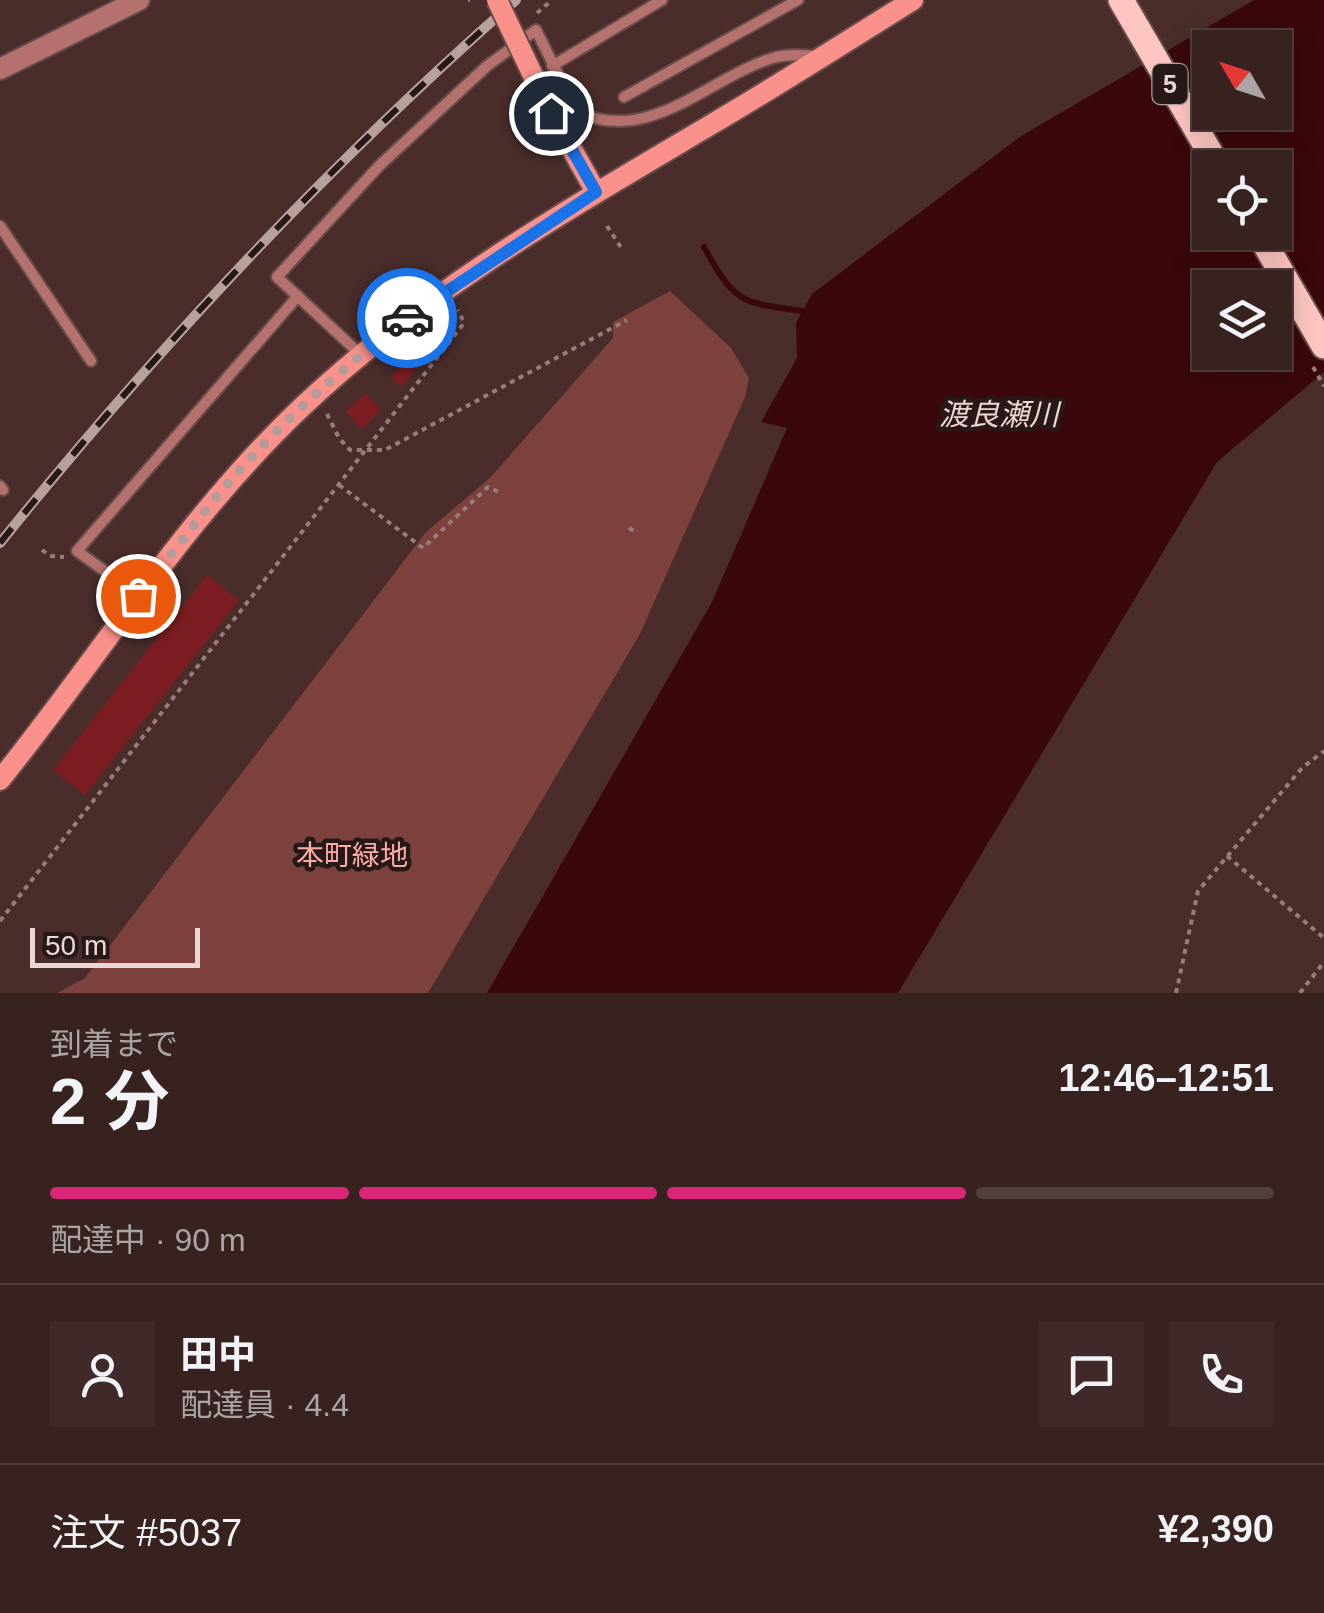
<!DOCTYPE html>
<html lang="ja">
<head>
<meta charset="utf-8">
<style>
	body { margin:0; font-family:Arial,"Noto Sans JP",sans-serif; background:#3f2a29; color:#f1f3f6; height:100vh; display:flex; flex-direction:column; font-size:38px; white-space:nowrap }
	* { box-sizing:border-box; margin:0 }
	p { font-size:32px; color:#aba4a5 }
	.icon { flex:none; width:55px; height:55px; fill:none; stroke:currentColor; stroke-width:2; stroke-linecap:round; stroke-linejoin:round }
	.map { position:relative; height:993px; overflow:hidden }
	.sheet { display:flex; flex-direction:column; background:#382220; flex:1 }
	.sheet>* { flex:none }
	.needle { width:65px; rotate:309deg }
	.fabs { position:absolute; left:1192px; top:30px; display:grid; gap:20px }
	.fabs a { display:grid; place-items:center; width:100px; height:100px; border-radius:0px; background:#382220; box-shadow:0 5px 25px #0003,0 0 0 2px #523f3e; font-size:50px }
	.scale { position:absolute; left:30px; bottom:25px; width:170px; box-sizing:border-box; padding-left:10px; border:5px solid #ebd7d5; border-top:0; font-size:28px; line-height:35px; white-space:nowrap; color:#ebd7d5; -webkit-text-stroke:8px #271918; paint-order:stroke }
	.pin { position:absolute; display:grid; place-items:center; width:85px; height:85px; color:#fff; margin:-42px; border:5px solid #fff; border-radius:50%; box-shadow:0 2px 10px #0007 }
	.courier { position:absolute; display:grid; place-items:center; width:100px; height:100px; margin:-50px; border:8px solid #1a73e8; border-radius:50%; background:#fff; color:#222; box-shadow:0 2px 12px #0007 }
	.head em { font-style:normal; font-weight:700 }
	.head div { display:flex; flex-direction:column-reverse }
	.head { display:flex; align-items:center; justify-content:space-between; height:170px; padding:0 50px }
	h1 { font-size:65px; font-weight:700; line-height:75px }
	.bar { display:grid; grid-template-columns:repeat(4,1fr); gap:15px 10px; align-content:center; height:120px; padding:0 50px }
	.bar i { height:12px; border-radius:8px; background:#523f3e }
	.bar .selected { background:#db2777 }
	.bar p { grid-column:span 4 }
	.line { display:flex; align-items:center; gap:25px; padding:0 50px; border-top:2px solid #523f3e }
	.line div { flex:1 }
	.round { display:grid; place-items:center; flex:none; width:105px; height:105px; border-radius:0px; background:#3f2a29 }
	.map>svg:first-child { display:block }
	.green { fill:#7d413e }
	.water { fill:#3a080a; fill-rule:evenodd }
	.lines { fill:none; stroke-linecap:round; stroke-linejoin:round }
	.stream { stroke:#3a080a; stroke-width:6 }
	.building { fill:#7c1e21 }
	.lane-casing { stroke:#674c4a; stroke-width:14 }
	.street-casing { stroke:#674c4a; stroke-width:24 }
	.secondary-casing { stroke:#674c4a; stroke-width:24 }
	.primary-casing { stroke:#674c4a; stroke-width:29 }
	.path { stroke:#977e7c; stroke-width:4; stroke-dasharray:5 5; stroke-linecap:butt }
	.lane { stroke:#b4716d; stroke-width:10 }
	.street { stroke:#b4716d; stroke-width:20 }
	.secondary { stroke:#fa918b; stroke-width:20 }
	.primary { stroke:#fec6c2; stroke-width:25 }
	.rail-casing { stroke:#b7a09e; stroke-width:10 }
	.rail { stroke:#271918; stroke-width:6; stroke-dasharray:19; stroke-linecap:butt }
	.secondary-bridge-casing { stroke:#674c4a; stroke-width:24; stroke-linecap:butt }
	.secondary-bridge { stroke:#fa918b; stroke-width:20 }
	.done { stroke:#b39c9a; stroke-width:10; stroke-dasharray:0 18 }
	.route { stroke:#1a73e8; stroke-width:12 }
	.labels { text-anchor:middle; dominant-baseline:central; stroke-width:9; stroke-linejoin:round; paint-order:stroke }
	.shield { fill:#271918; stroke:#b09e9c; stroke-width:2.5 }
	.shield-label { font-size:25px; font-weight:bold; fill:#ebd7d5 }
	.park-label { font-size:28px; fill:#fcaca6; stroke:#271918 }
	.water-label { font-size:30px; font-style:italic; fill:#efd3d1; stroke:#271918 }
</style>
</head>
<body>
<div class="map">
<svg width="1324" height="993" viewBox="0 0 1324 993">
	<rect width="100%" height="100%" fill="#4a2d2b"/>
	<polygon class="green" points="670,291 731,348 749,378 745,397 640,634 428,993 57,993 85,978 426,532 490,478 613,338 613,322"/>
	<path class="water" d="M1254 0H1324V372L1217 462 898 993H487L712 602 787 428 761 422 797 358 796 323 812 294 1021 136ZM1210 48H1275V112H1210ZM1210 168H1275V232H1210ZM1210 288H1275V352H1210Z"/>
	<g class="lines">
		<path class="stream" d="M704 247C737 308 744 302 809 312"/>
	</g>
	<g class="building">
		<polygon points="407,357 418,366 402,387 391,378"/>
		<polygon points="365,393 381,410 362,429 346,412"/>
		<polygon points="207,575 239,600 85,795 53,770"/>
	</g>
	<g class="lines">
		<g class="lane-casing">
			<g id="lane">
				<polyline points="552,66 662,0"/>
				<polyline points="624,97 798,0"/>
				<polyline points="0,226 91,361"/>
				<path d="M360 354 277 277 379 166 487 66 536 30 577 112C652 146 709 76 776 57 790 54 802 55 816 56"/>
				<polyline points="0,486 3,490"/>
				<polyline points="139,596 77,551 298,296"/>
			</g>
		</g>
		<g class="street-casing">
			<polyline id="street" points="0,69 139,0"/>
		</g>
		<g class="secondary-casing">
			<g id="secondary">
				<polyline points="574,153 596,192"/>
				<path d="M0 780C101 655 186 516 304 405 424 292 567 210 707 127 777 86 844 43 913 0"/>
			</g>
		</g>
		<g class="primary-casing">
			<g id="primary">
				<polyline points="1121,0 1219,168"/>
				<polyline points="1258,232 1324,346"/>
			</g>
		</g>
		<g class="path">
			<polyline points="468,0 470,0"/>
			<polyline points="537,13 552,0"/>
			<polyline points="607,226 622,249"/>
			<polyline points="1313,367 1324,386"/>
			<polyline points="327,414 339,438 350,450 385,450 627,320"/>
			<polyline points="339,485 423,548 488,487 501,493"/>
			<polyline points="629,528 634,531"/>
			<polyline points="42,550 50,556 64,557"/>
			<polyline points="1227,856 1324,938"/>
			<polyline points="0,921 464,323 458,310"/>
			<polyline points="1176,993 1198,891 1302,768 1324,751"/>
			<polyline points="1300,993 1324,962"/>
		</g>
		<use href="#lane" class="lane"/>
		<use href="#street" class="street"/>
		<use href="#secondary" class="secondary"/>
		<use href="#primary" class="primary"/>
		<g class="rail-casing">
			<path id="rail" d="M0 543C157 348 328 165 516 0"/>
		</g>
		<use href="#rail" class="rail"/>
		<g class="secondary-bridge-casing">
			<polyline id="secondary-bridge" points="497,0 551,113 574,153"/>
		</g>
		<use href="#secondary-bridge" class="secondary-bridge"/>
	</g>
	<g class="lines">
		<path class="done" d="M138 596C169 558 198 518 230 481 283 420 344 367 407 318"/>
		<polyline class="route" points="407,318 596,192 551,113"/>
	</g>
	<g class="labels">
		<rect class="shield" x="1152.5" y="64" width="35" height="40" rx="8"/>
		<g class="shield-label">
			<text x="1170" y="84">5</text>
		</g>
		<g class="park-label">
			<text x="352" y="855">本町緑地</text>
		</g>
		<g class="water-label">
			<text x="999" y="414">渡良瀬川</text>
		</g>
	</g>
</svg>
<div class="fabs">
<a><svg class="needle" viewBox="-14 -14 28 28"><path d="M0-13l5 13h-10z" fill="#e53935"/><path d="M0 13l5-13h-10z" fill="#aba4a5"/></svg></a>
<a><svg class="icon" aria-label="locate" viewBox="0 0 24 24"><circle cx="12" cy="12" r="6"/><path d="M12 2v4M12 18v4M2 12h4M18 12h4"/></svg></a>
<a><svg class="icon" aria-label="layers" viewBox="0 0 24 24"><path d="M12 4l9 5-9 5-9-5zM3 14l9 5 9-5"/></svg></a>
</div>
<div class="scale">50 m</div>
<div class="pin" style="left:138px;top:596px;background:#ea580c"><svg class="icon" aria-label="bag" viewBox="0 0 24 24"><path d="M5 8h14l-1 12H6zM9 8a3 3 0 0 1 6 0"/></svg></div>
<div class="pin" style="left:551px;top:113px;background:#1f2937"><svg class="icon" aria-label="home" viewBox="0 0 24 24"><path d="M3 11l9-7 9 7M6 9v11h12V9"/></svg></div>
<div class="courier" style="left:407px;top:318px"><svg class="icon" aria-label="car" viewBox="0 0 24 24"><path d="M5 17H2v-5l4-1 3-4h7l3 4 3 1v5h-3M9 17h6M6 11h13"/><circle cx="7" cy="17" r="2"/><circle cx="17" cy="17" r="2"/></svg></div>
</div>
<section class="sheet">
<div class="head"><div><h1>2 分</h1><p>到着まで</p></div><em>12:46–12:51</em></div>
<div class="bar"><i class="selected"></i><i class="selected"></i><i class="selected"></i><i></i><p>配達中 · 90 m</p></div>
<div class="line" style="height:180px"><a class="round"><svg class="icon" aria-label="person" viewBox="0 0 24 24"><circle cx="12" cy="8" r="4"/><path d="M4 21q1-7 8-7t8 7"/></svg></a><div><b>田中</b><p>配達員 · 4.4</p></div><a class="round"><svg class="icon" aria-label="chat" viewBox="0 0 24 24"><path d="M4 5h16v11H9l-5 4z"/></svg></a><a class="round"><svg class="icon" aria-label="phone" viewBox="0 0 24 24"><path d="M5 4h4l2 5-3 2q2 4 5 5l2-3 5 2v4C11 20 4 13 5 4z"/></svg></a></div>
<div class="line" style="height:130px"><div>注文 #5037</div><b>¥2,390</b></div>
</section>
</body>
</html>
